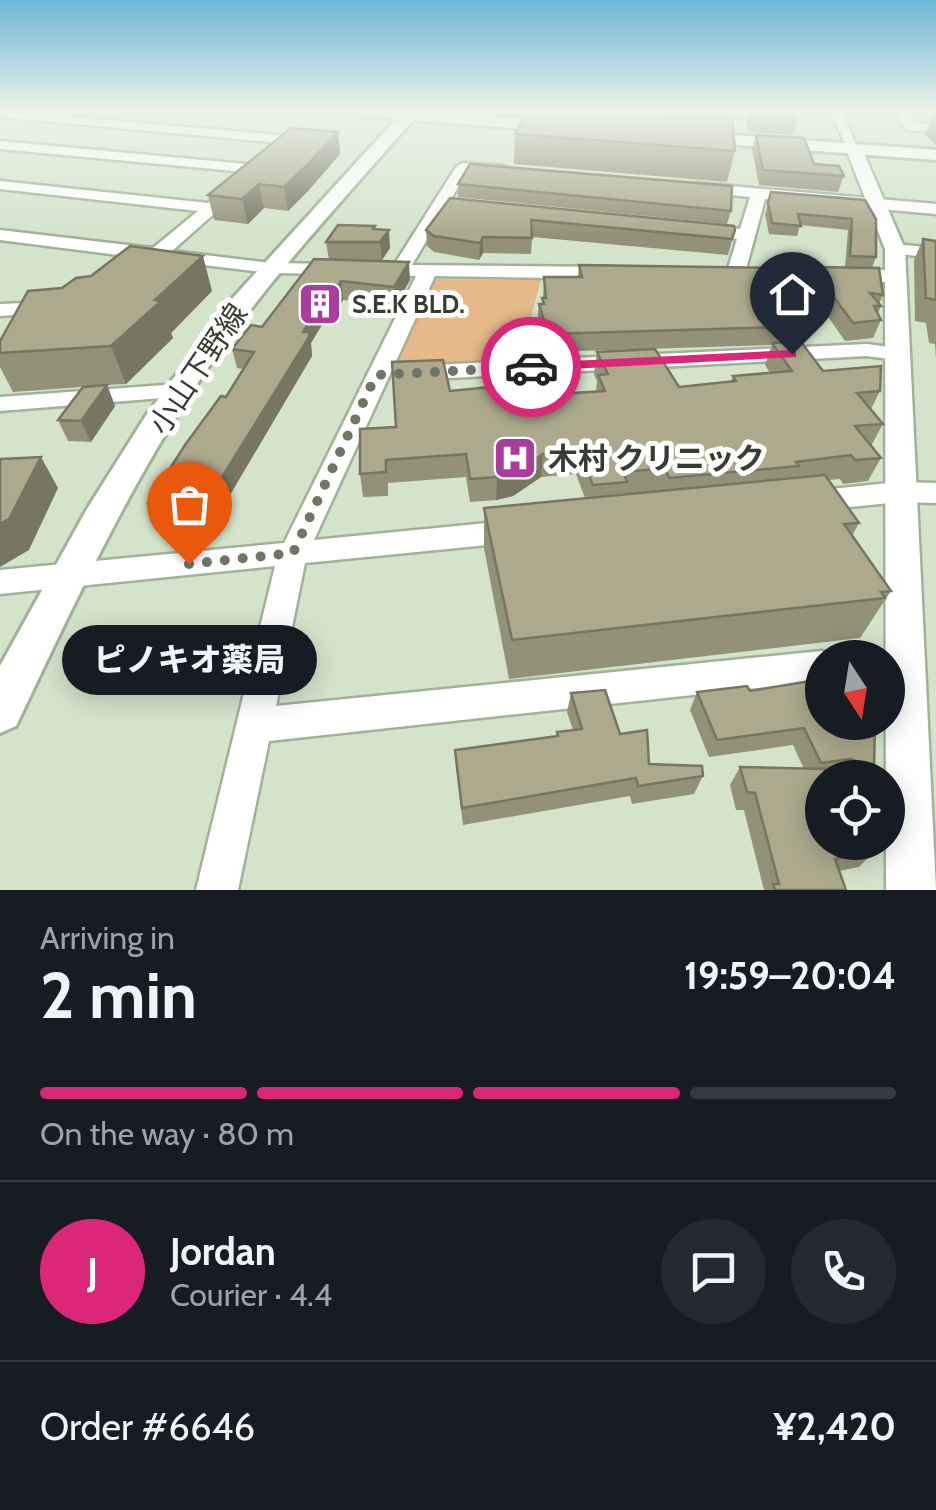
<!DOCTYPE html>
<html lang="en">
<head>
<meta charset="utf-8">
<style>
	body { margin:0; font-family:Cabin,"Noto Sans JP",sans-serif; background:#242831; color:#f1f3f6; height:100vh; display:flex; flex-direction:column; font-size:38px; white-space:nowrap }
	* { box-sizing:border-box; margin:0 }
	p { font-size:32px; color:#9ea1a6 }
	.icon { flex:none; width:55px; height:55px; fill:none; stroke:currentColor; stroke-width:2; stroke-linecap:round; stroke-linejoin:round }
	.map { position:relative; height:890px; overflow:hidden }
	.details { display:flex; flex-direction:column; background:#171b24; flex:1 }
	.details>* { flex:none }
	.needle { width:65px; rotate:168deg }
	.controls { position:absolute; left:805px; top:640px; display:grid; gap:20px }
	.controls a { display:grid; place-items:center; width:100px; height:100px; border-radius:50%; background:#171b24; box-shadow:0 5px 25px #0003; font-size:50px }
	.pin { position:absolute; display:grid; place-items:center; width:85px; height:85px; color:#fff; margin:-102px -42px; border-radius:50% 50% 50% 0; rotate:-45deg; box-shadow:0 0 10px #0007 }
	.pin .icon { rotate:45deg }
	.courier { position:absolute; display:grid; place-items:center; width:100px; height:100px; margin:-50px; border:8px solid #db2777; border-radius:50%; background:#fff; color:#222; box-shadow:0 2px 12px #0007 }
	.bubble { position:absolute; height:70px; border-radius:35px; background:#171b24; box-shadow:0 5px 25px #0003; font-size:32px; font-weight:800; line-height:70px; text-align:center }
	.headline em { font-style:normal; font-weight:800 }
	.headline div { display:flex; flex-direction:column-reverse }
	.headline { display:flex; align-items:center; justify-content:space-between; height:170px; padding:0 40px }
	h1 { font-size:65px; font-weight:800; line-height:75px }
	.bar { display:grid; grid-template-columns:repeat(4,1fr); gap:15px 10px; align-content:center; height:120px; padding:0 40px }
	.bar i { height:12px; border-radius:8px; background:#363941 }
	.bar .on { background:#db2777 }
	.bar p { grid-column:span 4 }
	.line { display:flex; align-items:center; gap:25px; padding:0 40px; border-top:2px solid #363941 }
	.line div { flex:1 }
	.round { display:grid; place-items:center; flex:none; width:105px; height:105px; border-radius:52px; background:#242831 }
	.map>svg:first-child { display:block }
	.green { fill:#e5b988 }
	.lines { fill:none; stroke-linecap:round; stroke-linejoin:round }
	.minor-casing { stroke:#a2b299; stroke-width:5 }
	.tertiary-casing { stroke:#a2b299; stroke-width:5 }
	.secondary-casing { stroke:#a2b299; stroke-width:6 }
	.minor { fill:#fff; fill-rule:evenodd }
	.tertiary { fill:#fff; fill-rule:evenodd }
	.secondary { fill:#fff; fill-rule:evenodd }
	.wall { fill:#949179 }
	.shaded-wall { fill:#787663 }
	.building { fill:#aca98d; stroke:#787663; stroke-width:2.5 }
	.route { fill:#db2777 }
	.done { stroke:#6d7768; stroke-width:10; stroke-dasharray:0 18 }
	.labels { text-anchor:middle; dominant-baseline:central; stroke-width:10; stroke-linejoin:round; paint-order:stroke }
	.far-poi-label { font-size:25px; font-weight:bold; fill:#363d33; stroke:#fff; text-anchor:start }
	.street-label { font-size:30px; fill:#363d33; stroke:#fff }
	.poi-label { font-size:30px; font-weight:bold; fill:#363d33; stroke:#fff; text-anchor:start }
</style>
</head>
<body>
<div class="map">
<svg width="936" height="890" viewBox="0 0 936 890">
	<rect width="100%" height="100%" fill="#d4e4cb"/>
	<polygon class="green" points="438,279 541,280 519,361 404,368 393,361 431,284"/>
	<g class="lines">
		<g class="minor-casing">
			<g id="minor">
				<polygon points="0,111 291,136 298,140 275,158 268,154 280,143 0,117"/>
				<polygon points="694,111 777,111 779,117 773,121"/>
				<polygon points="830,111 842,111 859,152 849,152"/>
				<polygon points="894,111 906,111 915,123 936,124 936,132 906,130"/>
				<polygon points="0,141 257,165 264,169 257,173 0,149"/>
				<polygon points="463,163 503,166 510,170 503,174 467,172 412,265 613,267 622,273 613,279 435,276 314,540 518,520 528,523 532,531 528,539 518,542 305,563 276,706 822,651 835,658 822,658 822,681 269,741 238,890 196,890 275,566 0,594 0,570 284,543 416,276 378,275 369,270 378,265 394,265 456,167"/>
				<polygon points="0,181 208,203 232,183 242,183 242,189 172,251 271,263 338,264 347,269 338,274 271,273 161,260 149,266 143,265 142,258 0,240 0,230 153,248 198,211 0,189"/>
				<polygon points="697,183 936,204 936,214 765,199 746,269 893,270 902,276 893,282 735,281 726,275 737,239 701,235 693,230 701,225 740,229 750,197 692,191 692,185"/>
				<polygon points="895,244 936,248 936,258 889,253 889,245"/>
				<polygon points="50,302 60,308 57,312 0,316 0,304"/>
				<polygon points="867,344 904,349 907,354 896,360 867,356 412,380 401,373 412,366"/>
				<polygon points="179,384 190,391 187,396 0,411 0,397"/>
				<polygon points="899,482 936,483 936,503 899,502 811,511 801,508 797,501 801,494 811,491"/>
			</g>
		</g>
		<g class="tertiary-casing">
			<polygon id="tertiary" points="854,144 862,149 905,249 936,890 886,890 885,249 846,149"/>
		</g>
		<g class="secondary-casing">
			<g id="secondary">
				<path d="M358 111H428L563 122 571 127 563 132 413 120C340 203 263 285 201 378 128 487 72 608 16 726L0 733V666L87 509 145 417 231 300 397 118 366 116Z"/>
				<polygon points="691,132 936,150 936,160 685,141 682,137"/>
			</g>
		</g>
		<use href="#minor" class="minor"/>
		<use href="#tertiary" class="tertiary"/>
		<use href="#secondary" class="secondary"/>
	</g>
	<g class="wall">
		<polygon points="694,111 725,118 735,151 727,182 514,164 515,134 693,116"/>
		<polygon points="749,111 793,111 797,121 793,135 749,132 746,122"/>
		<polygon points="935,111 936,111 936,145 925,135"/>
		<polygon points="338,132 340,154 308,191 288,211 264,208 248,224 214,220 208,195"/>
		<polygon points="756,135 814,164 844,176 838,192 759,185 752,149"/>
		<polygon points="458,184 731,211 727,224 458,197"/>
		<polygon points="771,192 865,200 876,257 872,268 845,267 848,230 800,225 797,236 769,234 765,214"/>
		<polygon points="450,198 735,230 728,255 532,237 531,254 483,253 479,260 434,252 427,246 426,230"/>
		<polygon points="375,229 390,248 382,260 330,260 410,280 395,306 343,300 335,314 329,313 311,343 312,356 208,532 157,523 148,503 226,397 243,369 237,368 232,349 262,327 329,260 326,242"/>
		<polygon points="923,239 936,241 936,361 935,344 929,343 926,323 915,321 914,260"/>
		<polygon points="579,265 805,320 798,338 781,338 780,343 823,371 880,391 871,409 883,424 871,446 881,458 868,481 843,484 840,479 828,480 859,523 852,536 891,591 860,638 509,679 484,548 484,508 585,498 576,474 541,477 513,496 496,500 470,502 466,477 388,483 388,496 363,497 360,474 396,427 450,391 557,394 596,391 597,381 594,374 597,352 679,387 731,381 733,376 770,373 765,365 772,345 547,352 537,322 539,304 542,304 543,298 544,277 578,277"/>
		<polygon points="812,267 883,295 879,304 881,306 878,313 881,320 873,338 845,341 806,285"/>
		<polygon points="62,288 212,291 171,333 173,338 126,384 107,385 115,406 91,442 68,441 58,420 82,387 13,392 0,367 0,341"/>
		<polygon points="750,691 822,722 879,722 875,728 874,767 865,778 838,776 822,778 822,842 875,851 859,867 839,871 846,890 764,890 744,810 736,810 730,785 740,767 804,769 793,745 709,757 690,710 697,692"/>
		<polygon points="571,693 620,734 649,764 703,776 694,794 632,804 630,796 463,825 456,768 455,750 556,736 557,732 573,730 567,712"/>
	</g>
	<g class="shaded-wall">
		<polygon points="338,132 340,154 308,191 288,211 284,187"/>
		<polygon points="259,184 264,208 248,224 242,199"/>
		<polygon points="389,230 390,248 382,260 380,242"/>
		<polygon points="483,237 483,253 479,260 480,243"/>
		<polygon points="203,256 212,291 171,333 173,338 126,384 111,346 155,300"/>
		<polygon points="409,262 410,280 395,306 394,287"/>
		<polygon points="341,281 343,300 335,314 333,295"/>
		<polygon points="326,294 329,313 311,343 312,356 208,532 201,511"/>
		<polygon points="107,385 115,406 91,442 81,421"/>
		<polygon points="543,454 541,477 513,496 496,500 497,477"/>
		<polygon points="41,457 58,488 29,550 0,567 0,524"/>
	</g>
	<g class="building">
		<polygon points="527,111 632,111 732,118 735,151 515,134"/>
		<polygon points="694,111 725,113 725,118 694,116"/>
		<polygon points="751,111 793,111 797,121 752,117"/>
		<polygon points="291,128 338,132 305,167 284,187 259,184 242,199 208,195"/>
		<polygon points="756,135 804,138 814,164 839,166 844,176 763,170"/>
		<polygon points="470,164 732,186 731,211 458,184"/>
		<polygon points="771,192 865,200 876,219 876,257 850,256 852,219 798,214 801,226 772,223 768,203"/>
		<polygon points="450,198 734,226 735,230 732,239 531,220 532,238 483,237 480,243 434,236 426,230"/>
		<polygon points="338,225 375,226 373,229 389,230 380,242 326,242"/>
		<polygon points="923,239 936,241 936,300 926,298"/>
		<polygon points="130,246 203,256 155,300 161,301 111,346 0,353 0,341 28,291 62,288 76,278 91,276"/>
		<polygon points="314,259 409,262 394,287 341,281 333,295 326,294 303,332 309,332 309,337 201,511 148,503 185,445 221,396 226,397 254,352 232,349 251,325 262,327"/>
		<polygon points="579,265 773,268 805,320 780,320 785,327 548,334 539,304 544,304 542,298 546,298 544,277 582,277"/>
		<polygon points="812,267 879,268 883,295 870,293 881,306 874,306 881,320 853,323"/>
		<polygon points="801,342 823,371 881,366 880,391 857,393 883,424 855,426 881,458 855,460 851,455 796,462 799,466 669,478 665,468 623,472 627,482 593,485 579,451 543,454 514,473 497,477 470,479 466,454 386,460 386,472 360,474 360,429 396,427 392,362 443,360 450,391 531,383 553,383 557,394 605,391 598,375 608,374 597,352 655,349 679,387 736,381 733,376 792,371 772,343"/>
		<polygon points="107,385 81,421 58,420 83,387"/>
		<polygon points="41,457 9,519 0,524 0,459"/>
		<polygon points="825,475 859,523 844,524 891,591 881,592 885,598 512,640 484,508"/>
		<polygon points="822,679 822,722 875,722 874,767 851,759 821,763 804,728 717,740 697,692 747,686 750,691"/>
		<polygon points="605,690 620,734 647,730 649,764 702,766 703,776 638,786 636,778 462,808 455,750 558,736 557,732 582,729 571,693"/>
		<polygon points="740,767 825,769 828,778 822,778 822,842 875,842 875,851 835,859 846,890 775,890 773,884 779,884 755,793 747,792"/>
	</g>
	<linearGradient id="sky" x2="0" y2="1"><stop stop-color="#6eb6d7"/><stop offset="0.47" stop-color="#ecf3e8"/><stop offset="1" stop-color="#ecf3e8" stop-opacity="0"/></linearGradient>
	<rect width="936" height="236" fill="url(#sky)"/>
	<polygon class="route" points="792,350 796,351 796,357 531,371 524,367 531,363"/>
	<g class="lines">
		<polyline class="done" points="189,564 293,553 376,375 531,367"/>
	</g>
	<defs>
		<g id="building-square" transform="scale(2.25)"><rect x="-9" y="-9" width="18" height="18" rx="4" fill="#aa3d9c" stroke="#fff"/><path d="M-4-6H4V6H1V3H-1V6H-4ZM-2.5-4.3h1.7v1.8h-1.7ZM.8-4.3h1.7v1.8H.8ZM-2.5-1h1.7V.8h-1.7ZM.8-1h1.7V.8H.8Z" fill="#fff"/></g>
		<g id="hospital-square" transform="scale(2.25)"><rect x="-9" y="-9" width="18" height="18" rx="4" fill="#aa3d9c" stroke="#fff"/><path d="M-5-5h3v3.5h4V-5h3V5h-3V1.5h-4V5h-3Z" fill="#fff"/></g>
	</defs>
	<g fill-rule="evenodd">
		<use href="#building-square" x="320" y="304"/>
		<use href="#hospital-square" x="515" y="458"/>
	</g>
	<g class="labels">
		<g class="far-poi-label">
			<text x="352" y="304">S.E.K BLD.</text>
		</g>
		<g class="street-label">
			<text transform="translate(198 369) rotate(-56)">小山下野線</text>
		</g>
		<g class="poi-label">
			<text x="548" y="458">木村 クリニック</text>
		</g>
	</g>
</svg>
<div class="controls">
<a><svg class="needle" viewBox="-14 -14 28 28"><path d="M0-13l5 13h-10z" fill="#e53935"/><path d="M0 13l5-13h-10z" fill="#9ea1a6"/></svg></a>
<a><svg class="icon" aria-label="locate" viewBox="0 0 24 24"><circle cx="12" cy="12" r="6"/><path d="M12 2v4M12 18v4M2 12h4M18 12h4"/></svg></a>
</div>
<div class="pin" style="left:189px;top:564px;background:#ea580c"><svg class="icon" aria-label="bag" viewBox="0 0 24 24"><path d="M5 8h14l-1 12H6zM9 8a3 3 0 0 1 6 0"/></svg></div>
<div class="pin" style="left:792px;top:354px;background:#1f2937"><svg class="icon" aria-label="home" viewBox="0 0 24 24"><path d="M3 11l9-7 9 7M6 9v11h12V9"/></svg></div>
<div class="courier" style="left:531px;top:367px"><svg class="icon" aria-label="car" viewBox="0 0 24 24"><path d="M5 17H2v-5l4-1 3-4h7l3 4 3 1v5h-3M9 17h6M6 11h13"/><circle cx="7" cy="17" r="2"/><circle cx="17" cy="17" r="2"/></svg></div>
<div class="bubble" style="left:62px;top:625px;width:255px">ピノキオ薬局</div>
</div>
<section class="details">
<div class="headline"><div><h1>2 min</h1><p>Arriving in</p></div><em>19:59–20:04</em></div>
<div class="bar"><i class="on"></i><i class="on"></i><i class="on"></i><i></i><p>On the way · 80 m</p></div>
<div class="line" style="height:180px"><b class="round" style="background:#db2777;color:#fff">J</b><div><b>Jordan</b><p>Courier · 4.4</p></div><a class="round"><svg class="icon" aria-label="chat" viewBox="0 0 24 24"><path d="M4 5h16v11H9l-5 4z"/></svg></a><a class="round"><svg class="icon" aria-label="phone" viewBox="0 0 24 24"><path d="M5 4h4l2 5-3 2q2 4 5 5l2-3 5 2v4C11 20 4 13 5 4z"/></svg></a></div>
<div class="line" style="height:130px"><div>Order #6646</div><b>¥2,420</b></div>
</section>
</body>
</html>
